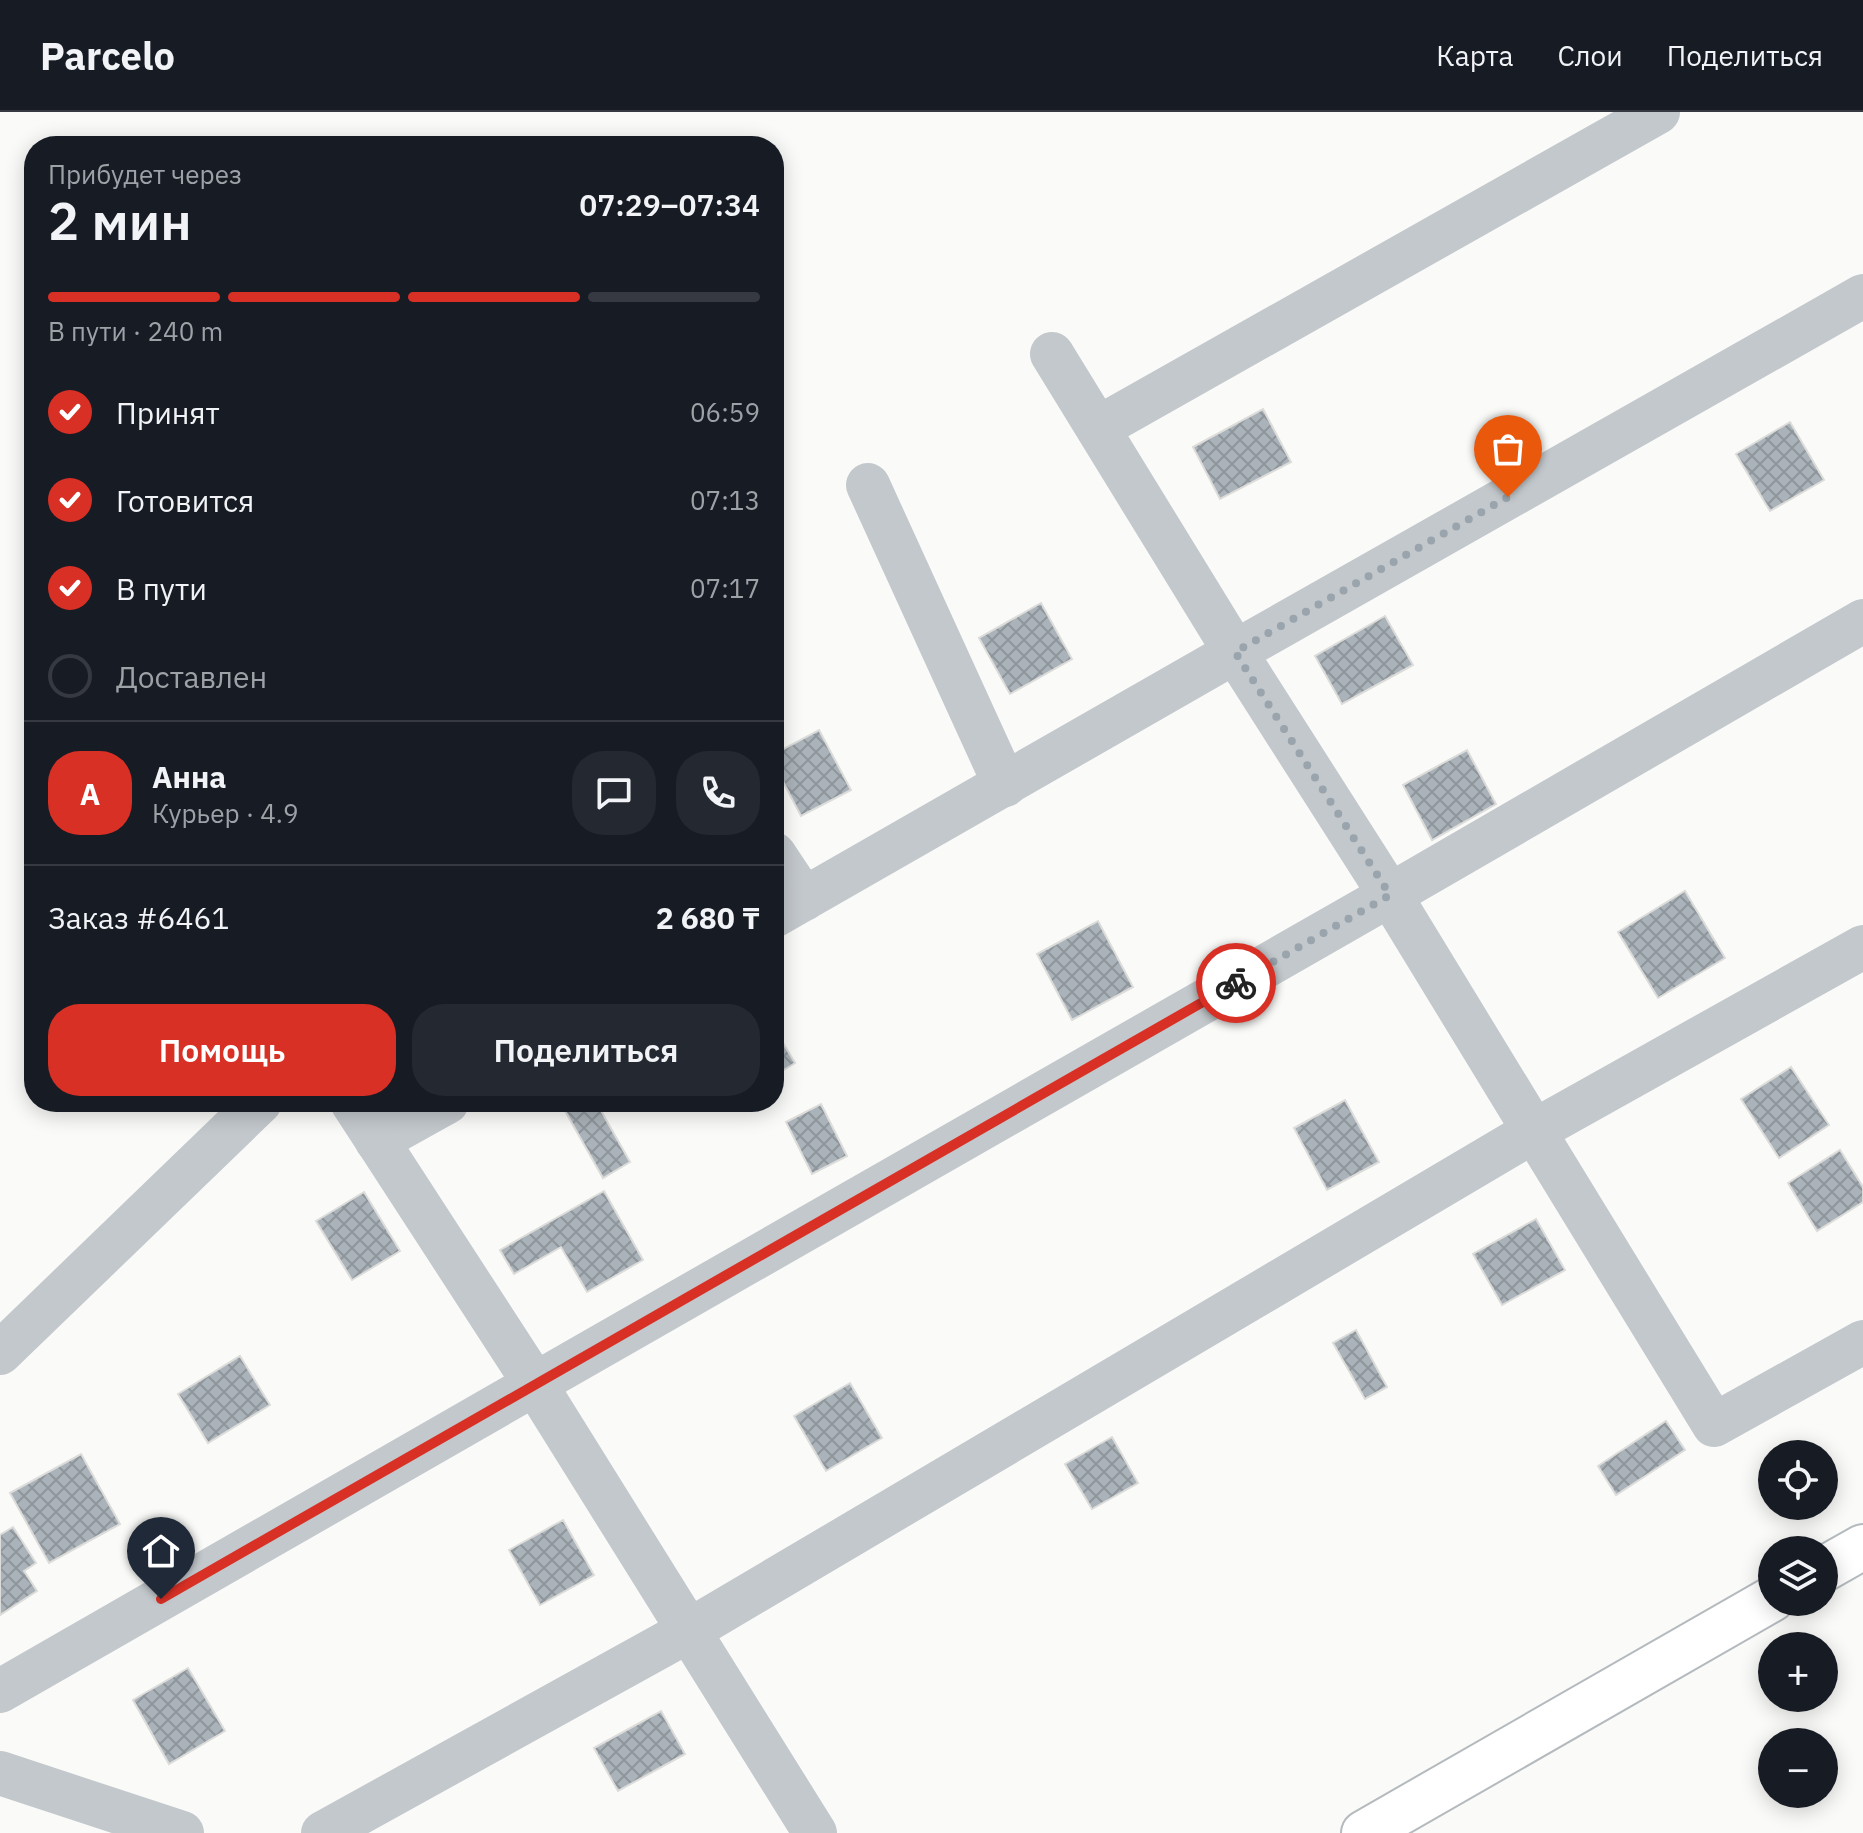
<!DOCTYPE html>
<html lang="ru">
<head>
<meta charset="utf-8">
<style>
	body { margin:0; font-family:"IBM Plex Sans",sans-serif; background:#242831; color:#f1f3f6; height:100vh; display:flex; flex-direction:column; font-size:30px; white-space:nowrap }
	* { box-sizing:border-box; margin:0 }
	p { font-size:26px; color:#9ea1a6 }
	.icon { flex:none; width:44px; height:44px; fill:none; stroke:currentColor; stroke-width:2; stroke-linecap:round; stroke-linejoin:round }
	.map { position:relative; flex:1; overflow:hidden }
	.sheet { position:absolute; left:24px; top:24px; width:760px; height:976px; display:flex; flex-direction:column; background:#171b24; border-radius:32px; box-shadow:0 4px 20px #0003 }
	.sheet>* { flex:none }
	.tools { position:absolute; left:1758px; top:1328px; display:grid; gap:16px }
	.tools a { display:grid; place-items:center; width:80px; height:80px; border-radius:50%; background:#171b24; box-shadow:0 4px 20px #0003; font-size:40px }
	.pin { position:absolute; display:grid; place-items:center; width:68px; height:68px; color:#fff; margin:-82px -34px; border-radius:50% 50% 50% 0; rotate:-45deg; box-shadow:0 0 8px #0007 }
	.pin .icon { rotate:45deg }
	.courier { position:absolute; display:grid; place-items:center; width:80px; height:80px; margin:-40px; border:6px solid #d93025; border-radius:50%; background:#fff; color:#222; box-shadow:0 2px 10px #0007 }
	.headline em { font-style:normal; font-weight:600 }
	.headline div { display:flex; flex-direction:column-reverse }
	.headline { display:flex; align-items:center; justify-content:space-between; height:136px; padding:0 24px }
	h1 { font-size:52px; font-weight:600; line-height:60px }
	.bar { display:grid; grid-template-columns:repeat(4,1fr); gap:12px 8px; align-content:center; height:96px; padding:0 24px }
	.bar i { height:10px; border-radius:6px; background:#363941 }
	.bar .on { background:#d93025 }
	.bar p { grid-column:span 4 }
	.line { display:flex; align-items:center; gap:20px; padding:0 24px; border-top:2px solid #363941 }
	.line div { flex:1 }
	.round { display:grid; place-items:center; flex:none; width:84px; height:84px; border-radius:32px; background:#242831 }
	ol { padding:0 24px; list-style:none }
	li { display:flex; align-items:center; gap:24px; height:88px }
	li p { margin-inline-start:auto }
	li .icon { padding:8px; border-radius:50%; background:#d93025; color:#fff; stroke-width:4 }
	li:last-child { color:#9ea1a6 }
	li i { width:44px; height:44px; border:4px solid #363941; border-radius:50% }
	.primary-button { display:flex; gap:16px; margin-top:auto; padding:16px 24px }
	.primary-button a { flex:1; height:92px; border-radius:32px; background:#d93025; color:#fff; font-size:32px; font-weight:600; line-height:92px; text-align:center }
	.primary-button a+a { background:#242831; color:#f1f3f6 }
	header { display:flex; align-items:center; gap:48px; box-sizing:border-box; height:112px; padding:0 40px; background:#171b24; border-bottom:2px solid #363941 }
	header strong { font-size:38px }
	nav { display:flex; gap:44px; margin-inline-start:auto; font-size:28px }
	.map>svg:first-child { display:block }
	.building { fill:url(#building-cross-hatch); stroke:#dcdcda; stroke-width:2 }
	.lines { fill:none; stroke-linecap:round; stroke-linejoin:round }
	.major-casing { stroke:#b5babe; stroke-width:48 }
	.minor { stroke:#c3c8cc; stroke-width:44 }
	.major { stroke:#fff; stroke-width:44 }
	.done { stroke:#99a4ac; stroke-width:8; stroke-dasharray:0 14.4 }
	.route { stroke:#d93025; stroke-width:10 }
</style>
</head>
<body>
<header>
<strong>Parcelo</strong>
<nav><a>Карта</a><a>Слои</a><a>Поделиться</a></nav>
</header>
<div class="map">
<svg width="1863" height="1721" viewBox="0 0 1863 1721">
	<defs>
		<pattern id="building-cross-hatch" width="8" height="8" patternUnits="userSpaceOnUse" patternTransform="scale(2)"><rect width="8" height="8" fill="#aab3b9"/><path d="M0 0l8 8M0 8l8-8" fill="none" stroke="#8e969c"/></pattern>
	</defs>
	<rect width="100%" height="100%" fill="#fafaf8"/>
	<g class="building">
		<polygon points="1263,297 1291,350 1220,387 1193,335"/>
		<polygon points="1790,310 1824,368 1770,399 1736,342"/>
		<polygon points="1041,491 1072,547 1010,582 979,526"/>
		<polygon points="1385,504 1413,553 1342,592 1315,544"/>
		<polygon points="819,618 851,678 801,704 774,652 774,642"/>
		<polygon points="1467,638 1496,692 1432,728 1403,673"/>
		<polygon points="1685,779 1725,846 1658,886 1618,820"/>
		<polygon points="1098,809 1133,875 1072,908 1037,842"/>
		<polygon points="774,916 795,951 774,964"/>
		<polygon points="1791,955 1829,1013 1779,1046 1741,987"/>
		<polygon points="1345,988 1379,1050 1327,1078 1294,1016"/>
		<polygon points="576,990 596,990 630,1050 603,1066 564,997"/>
		<polygon points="821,992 847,1044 812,1062 786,1010"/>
		<polygon points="1840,1038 1863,1075 1863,1090 1817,1119 1788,1071"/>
		<polygon points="604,1079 643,1148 587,1180 561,1135 514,1162 500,1138"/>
		<polygon points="364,1080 400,1139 352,1168 316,1109"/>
		<polygon points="1536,1107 1565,1158 1502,1193 1473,1142"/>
		<polygon points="1356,1218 1387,1275 1365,1287 1333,1231"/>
		<polygon points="240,1244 270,1293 208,1331 178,1282"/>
		<polygon points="850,1271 882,1326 826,1359 794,1304"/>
		<polygon points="1666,1309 1685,1338 1616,1383 1598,1354"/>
		<polygon points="1112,1325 1138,1371 1092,1397 1065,1352"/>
		<polygon points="81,1342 120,1412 49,1451 10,1381"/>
		<polygon points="563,1408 594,1463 540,1493 509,1438"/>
		<polygon points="13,1415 36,1451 24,1459 37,1479 0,1503 0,1423"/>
		<polygon points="188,1556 225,1619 169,1652 133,1588"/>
		<polygon points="661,1599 685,1642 618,1679 594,1636"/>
	</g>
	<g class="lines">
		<g class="major-casing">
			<g id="major">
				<polyline points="1824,1457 1863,1435"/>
				<polyline points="1364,1721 1772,1487"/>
			</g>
		</g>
		<g class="minor">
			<polyline points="1052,242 1235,540 1863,184"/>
			<polyline points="1098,316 1658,0"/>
			<polyline points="868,373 1005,673"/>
			<polyline points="774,742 804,787"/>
			<polyline points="774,804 1235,540 1390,783 1863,509"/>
			<polyline points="1863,835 1534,1019 1714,1313 1863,1230"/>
			<polyline points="377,1029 447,990"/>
			<polyline points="0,1241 260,990"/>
			<polyline points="0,1579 535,1272 352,990"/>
			<polyline points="0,1661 182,1721"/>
			<polyline points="323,1721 690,1518 1534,1019 1390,783 535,1272 815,1721"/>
		</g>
		<use href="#major" class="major"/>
	</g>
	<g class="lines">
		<polyline class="done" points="1236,871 1390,783 1235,540 1508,385"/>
		<polyline class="route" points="161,1487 1236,871"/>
	</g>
</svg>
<div class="tools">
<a><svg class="icon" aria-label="locate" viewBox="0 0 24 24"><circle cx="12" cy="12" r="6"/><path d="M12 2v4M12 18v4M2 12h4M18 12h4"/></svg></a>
<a><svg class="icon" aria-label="layers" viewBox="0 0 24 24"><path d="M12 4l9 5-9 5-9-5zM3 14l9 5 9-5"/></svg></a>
<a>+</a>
<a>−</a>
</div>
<div class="pin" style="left:1508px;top:385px;background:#ea580c"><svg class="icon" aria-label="bag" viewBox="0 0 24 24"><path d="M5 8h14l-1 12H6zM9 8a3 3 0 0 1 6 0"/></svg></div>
<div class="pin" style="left:161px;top:1487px;background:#1f2937"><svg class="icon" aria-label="home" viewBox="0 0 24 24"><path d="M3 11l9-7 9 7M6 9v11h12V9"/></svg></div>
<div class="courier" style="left:1236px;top:871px"><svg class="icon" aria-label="bike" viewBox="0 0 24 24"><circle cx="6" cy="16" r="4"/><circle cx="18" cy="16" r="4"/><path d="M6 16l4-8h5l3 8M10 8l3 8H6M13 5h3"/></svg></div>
<section class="sheet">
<div class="headline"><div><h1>2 мин</h1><p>Прибудет через</p></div><em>07:29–07:34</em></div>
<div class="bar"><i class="on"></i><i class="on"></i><i class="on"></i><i></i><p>В пути · 240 m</p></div>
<ol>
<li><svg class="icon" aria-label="check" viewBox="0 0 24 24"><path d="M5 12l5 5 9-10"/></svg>Принят<p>06:59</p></li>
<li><svg class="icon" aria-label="check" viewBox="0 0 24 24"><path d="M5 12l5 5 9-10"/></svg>Готовится<p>07:13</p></li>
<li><svg class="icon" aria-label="check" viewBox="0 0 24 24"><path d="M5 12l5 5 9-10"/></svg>В пути<p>07:17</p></li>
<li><i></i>Доставлен</li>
</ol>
<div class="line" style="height:144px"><b class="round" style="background:#d93025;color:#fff">А</b><div><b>Анна</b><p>Курьер · 4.9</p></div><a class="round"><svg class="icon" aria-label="chat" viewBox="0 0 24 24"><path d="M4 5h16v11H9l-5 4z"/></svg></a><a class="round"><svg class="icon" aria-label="phone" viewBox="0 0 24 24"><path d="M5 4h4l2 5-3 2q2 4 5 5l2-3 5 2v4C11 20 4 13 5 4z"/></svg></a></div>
<div class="line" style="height:104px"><div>Заказ #6461</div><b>2 680 ₸</b></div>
<div class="primary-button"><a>Помощь</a><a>Поделиться</a></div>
</section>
</div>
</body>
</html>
